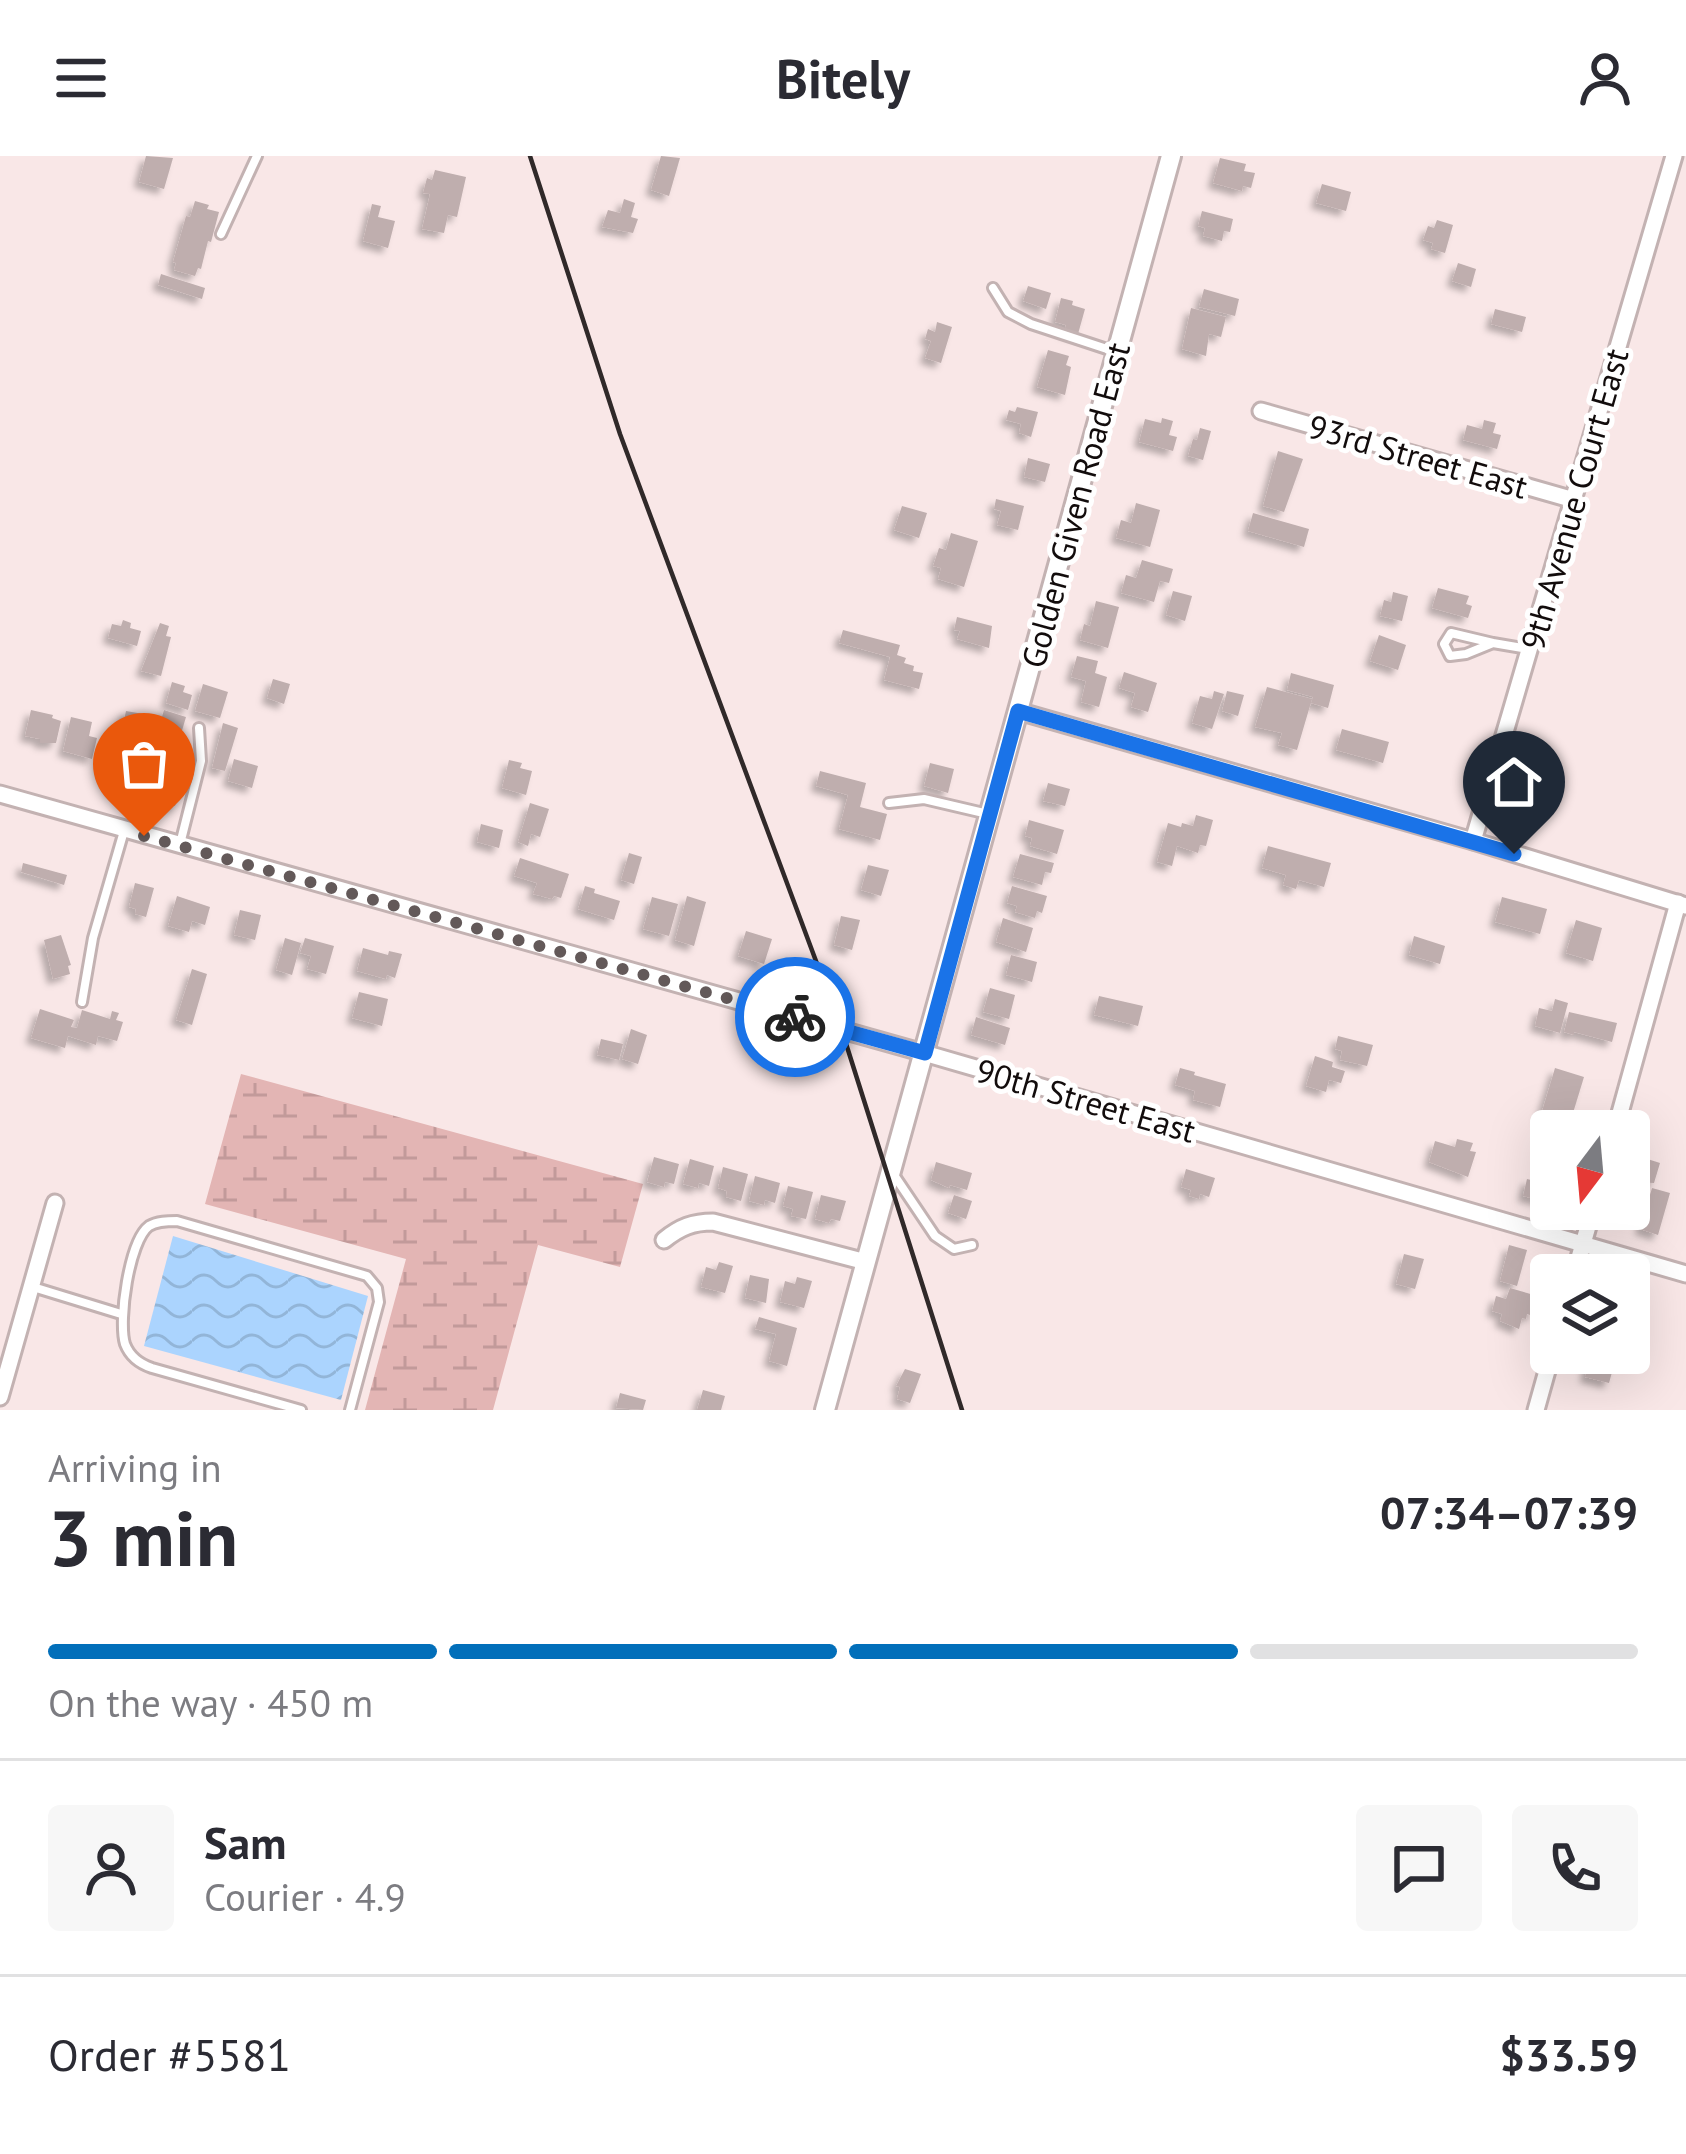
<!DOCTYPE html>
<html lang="en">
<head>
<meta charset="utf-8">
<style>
	body { margin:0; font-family:"PT Sans",sans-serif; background:#f7f7f7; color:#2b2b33; height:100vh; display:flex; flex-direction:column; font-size:45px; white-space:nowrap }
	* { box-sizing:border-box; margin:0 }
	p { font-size:39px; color:#7c7c81 }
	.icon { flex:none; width:66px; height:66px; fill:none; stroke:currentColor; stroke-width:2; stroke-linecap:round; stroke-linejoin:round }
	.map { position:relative; height:1254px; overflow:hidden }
	.details { display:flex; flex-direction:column; background:#fff; flex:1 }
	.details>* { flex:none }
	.needle { width:78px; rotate:196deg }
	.tools { position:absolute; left:1530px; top:954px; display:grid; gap:24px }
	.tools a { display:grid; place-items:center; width:120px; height:120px; border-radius:12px; background:#fff; box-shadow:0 12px 48px #0002; font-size:60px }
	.pin { position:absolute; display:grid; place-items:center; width:102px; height:102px; color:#fff; margin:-123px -51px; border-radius:50% 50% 50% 0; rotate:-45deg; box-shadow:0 0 12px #0007 }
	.pin .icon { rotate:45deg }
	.courier { position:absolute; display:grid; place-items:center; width:120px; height:120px; margin:-60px; border:9px solid #1a73e8; border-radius:50%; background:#fff; color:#222; box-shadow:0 3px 15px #0007 }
	.overview em { font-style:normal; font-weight:700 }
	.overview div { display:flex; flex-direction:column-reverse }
	.overview { display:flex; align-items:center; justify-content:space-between; height:204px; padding:0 48px }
	h1 { font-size:78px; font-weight:700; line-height:90px }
	.bar { display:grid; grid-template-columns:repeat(4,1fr); gap:18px 12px; align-content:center; height:144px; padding:0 48px }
	.bar i { height:15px; border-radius:9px; background:#e1e1e2 }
	.bar .on { background:#026fba }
	.bar p { grid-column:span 4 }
	.line { display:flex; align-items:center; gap:30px; padding:0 48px; border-top:3px solid #e1e1e2 }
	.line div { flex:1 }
	.round { display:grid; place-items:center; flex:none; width:126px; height:126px; border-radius:12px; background:#f7f7f7 }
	header { display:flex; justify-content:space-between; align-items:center; height:156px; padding:0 48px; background:#fff; font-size:54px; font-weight:700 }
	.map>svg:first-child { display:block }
	.wetland { fill:url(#wetland-marsh) }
	.water { fill:url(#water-waves) }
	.building { fill:#bfaeae; filter:url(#shadow) }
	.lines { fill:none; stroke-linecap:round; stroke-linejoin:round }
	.service-casing { stroke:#c3b2b2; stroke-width:14 }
	.minor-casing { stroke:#c3b2b2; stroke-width:21 }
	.tertiary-casing { stroke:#c3b2b2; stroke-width:24 }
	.service { stroke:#fff; stroke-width:8 }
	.minor { stroke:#fff; stroke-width:15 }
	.tertiary { stroke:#fff; stroke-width:18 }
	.rail { stroke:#302929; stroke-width:4.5 }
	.done { stroke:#635959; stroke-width:12; stroke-dasharray:0 21.6 }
	.route { stroke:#1a73e8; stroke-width:15 }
	.labels { text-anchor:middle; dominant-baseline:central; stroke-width:10; stroke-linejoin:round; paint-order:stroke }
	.street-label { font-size:33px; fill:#120c0c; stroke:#fff }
</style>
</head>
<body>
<header><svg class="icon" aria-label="menu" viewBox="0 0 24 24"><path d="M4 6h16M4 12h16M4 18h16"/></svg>Bitely<svg class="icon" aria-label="person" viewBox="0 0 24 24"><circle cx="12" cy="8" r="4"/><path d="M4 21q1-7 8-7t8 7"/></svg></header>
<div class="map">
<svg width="1686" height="1254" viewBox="0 0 1686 1254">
	<defs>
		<pattern id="wetland-marsh" width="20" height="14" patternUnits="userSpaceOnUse" patternTransform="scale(3)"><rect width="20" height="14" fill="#e3b5b4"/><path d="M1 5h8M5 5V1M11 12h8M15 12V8" fill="none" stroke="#c29a9a"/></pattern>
		<pattern id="water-waves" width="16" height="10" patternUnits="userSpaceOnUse" patternTransform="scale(3)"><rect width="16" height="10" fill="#abd4fe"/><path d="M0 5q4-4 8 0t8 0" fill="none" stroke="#92b5d8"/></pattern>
		<filter id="shadow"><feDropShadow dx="-5.5" dy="5.5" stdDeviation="3" flood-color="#0004"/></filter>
	</defs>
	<rect width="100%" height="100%" fill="#f9e7e7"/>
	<polygon class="wetland" points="241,918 643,1028 620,1111 538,1089 493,1254 365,1254 406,1103 205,1048"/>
	<polygon class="water" points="173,1080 368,1140 341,1244 144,1190"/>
	<g class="building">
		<polygon points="146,0 173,2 164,33 139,26"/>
		<polygon points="661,0 680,2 669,40 651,34"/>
		<polygon points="1220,2 1246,8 1244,15 1255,17 1251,32 1243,30 1242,35 1213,27"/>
		<polygon points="435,14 466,21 457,61 448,59 444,77 422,73 430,38 423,37 427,22 432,24"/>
		<polygon points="1322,28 1351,36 1346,55 1316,47"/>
		<polygon points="624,43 635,47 631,61 638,63 633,77 602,71 608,54 620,57"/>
		<polygon points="195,45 209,49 207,53 219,56 211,86 208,85 201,113 198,112 195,120 174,114 176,107 173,106 186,60 190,61"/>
		<polygon points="372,48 381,50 378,61 395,65 388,92 363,85"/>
		<polygon points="1202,55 1233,63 1230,76 1224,75 1222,85 1203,80 1205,72 1198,70"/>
		<polygon points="1437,64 1453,69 1445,97 1431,93 1433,87 1423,84 1428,70 1434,72"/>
		<polygon points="1458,107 1476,113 1471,131 1452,125"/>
		<polygon points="161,118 205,132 202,143 158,129"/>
		<polygon points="1028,130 1051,137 1046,153 1023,145"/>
		<polygon points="1204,133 1239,143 1235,160 1199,151"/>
		<polygon points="1061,142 1073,145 1072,149 1085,153 1078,178 1064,175 1066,169 1055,166"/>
		<polygon points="1191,152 1226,161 1221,181 1209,178 1206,200 1182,193"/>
		<polygon points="1495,153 1526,161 1522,176 1491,168"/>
		<polygon points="937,166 952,171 941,207 925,202 931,185 925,183 928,173 935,176"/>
		<polygon points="1048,194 1069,200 1066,209 1071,211 1065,239 1037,231"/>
		<polygon points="1017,251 1038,256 1031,281 1019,277 1021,268 1006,264 1009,254 1015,256"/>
		<polygon points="1162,262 1173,265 1169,279 1177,281 1173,295 1139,286 1145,263 1161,267"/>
		<polygon points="1484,264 1496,267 1493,277 1501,279 1497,293 1463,284 1467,269 1482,273"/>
		<polygon points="1200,272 1211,275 1203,304 1188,300 1193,283 1197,284"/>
		<polygon points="1278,295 1303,303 1284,356 1263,350"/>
		<polygon points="1028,302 1050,308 1045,326 1024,321"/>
		<polygon points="996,343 1024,350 1018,374 997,369 1001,355 994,353"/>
		<polygon points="1136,347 1160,354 1150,391 1116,382 1121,364 1131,367"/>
		<polygon points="902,350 927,357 919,382 894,374"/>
		<polygon points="1253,357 1309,373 1304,391 1248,375"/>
		<polygon points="951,377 978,385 964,431 938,423 941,412 933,410 939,392 946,394"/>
		<polygon points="1142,404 1173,413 1169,427 1160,425 1154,446 1121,437 1126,419 1136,422"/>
		<polygon points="1438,432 1469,440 1466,448 1472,450 1468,462 1432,452"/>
		<polygon points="1173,435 1192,440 1185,465 1166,459"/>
		<polygon points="1393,436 1408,440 1402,465 1380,460 1384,444 1391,446"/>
		<polygon points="1096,445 1119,451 1108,492 1080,484 1084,468 1090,470"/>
		<polygon points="957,461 992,470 989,492 957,483 960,475 954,474"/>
		<polygon points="123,464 131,467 130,472 141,475 137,490 108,482 112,468 121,470"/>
		<polygon points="160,467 169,470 166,480 171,481 161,520 141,515"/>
		<polygon points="843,474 900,489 897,499 906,502 904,507 914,510 913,515 923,517 919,533 884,524 890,501 839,487"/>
		<polygon points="1379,479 1406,489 1398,514 1370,505"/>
		<polygon points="1077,500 1098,505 1095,517 1107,521 1099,551 1081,546 1086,525 1071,521"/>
		<polygon points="1124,516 1157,527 1148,556 1131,551 1135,537 1119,532"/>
		<polygon points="1291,517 1334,529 1328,552 1311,547 1313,541 1287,534"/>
		<polygon points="273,523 290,528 284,548 267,542"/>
		<polygon points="172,526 185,530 183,536 192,539 188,554 166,547"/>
		<polygon points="203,528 228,536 220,562 195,555"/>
		<polygon points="1267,531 1312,543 1297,594 1278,589 1282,577 1255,571"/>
		<polygon points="1214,535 1224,538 1212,573 1192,567 1200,540 1212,543"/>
		<polygon points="1227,535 1244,539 1238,560 1222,555"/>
		<polygon points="31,554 53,559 52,562 61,565 56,587 40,587 40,583 25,580"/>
		<polygon points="164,554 186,561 176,595 154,588"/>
		<polygon points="126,555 149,559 146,567 152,569 149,580 122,573"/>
		<polygon points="71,561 92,566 89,580 97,582 92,603 63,595"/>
		<polygon points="223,567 238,572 225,615 212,612"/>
		<polygon points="1342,573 1389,586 1383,607 1336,594"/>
		<polygon points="174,601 188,605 175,650 151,643 154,632 163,635"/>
		<polygon points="234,603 258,610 252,632 228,625"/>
		<polygon points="509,604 522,607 520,612 532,615 526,639 502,632"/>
		<polygon points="930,607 954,613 948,637 924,630"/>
		<polygon points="820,615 866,627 860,651 887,658 880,684 839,673 848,639 816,630"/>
		<polygon points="1048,627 1070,633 1065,650 1043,645"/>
		<polygon points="530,647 549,653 540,681 531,678 528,690 518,686"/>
		<polygon points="1196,659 1213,664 1206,690 1200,689 1198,697 1177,690 1172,710 1157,706 1168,667 1181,671 1182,667 1193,670"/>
		<polygon points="1029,664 1064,674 1057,698 1030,690 1032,682 1025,680"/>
		<polygon points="481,668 503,674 499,692 477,686"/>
		<polygon points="1268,690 1331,707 1324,731 1299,724 1296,733 1283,729 1286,719 1262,712"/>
		<polygon points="629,697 642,701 634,728 621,724"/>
		<polygon points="1020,698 1054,707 1051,717 1045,716 1042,729 1013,721"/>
		<polygon points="520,702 569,718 561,742 554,740 552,743 533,738 537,727 514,720"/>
		<polygon points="23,707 67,719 64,729 21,716"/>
		<polygon points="868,709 889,714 881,740 861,734"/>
		<polygon points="135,727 154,732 146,761 135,758 136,753 129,751"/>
		<polygon points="585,730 595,733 594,737 620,745 614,764 578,753"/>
		<polygon points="1012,730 1047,740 1042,757 1037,755 1035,762 1015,756 1017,750 1007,747"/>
		<polygon points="177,740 210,751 205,769 192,765 189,776 168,770"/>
		<polygon points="687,740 706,746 694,790 675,784"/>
		<polygon points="652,741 678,748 669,780 643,773"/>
		<polygon points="1502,741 1547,753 1540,778 1495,766"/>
		<polygon points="240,754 261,759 255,784 234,779"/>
		<polygon points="841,760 860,764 852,794 834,789"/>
		<polygon points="1003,762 1033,772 1026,796 996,786"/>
		<polygon points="1576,764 1602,772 1593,805 1566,797"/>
		<polygon points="746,775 772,783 764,808 738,800"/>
		<polygon points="61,779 71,809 68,810 70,818 53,823 44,784"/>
		<polygon points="1414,780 1445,790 1440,808 1409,799"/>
		<polygon points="285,782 301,787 292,819 276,814"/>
		<polygon points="305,782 334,790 326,818 307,813 311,800 300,797"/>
		<polygon points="363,792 388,799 389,795 402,798 395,822 387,819 386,823 357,815"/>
		<polygon points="1011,799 1037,806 1032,826 1006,819"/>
		<polygon points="192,813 207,818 192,869 176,864"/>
		<polygon points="990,832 1015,839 1009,863 983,856"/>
		<polygon points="359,836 388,843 382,870 352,862"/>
		<polygon points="1099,840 1143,850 1138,870 1094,859"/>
		<polygon points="1555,843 1568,847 1560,877 1535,870 1539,852 1552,855"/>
		<polygon points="40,853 74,864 71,871 77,872 82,854 110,863 112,855 119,857 116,864 123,866 117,885 98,880 96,889 68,880 65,892 31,882"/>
		<polygon points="1569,856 1617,867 1612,886 1574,876 1574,879 1564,876"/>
		<polygon points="976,861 1010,872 1005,889 971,879"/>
		<polygon points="631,873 647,879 638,908 622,903"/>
		<polygon points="1338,880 1373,889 1367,910 1340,904 1342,895 1335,893"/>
		<polygon points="601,883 623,888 619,904 597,899"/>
		<polygon points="1315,900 1333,906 1332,911 1345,915 1341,927 1329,924 1326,936 1306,930"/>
		<polygon points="1180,912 1195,916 1194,919 1226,928 1220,951 1193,944 1195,935 1175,929"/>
		<polygon points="1555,912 1584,921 1569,970 1540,962"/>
		<polygon points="1457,983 1473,987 1470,995 1476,996 1468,1021 1429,1006 1435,985 1455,991"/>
		<polygon points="1638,1000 1660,1007 1654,1027 1635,1026 1636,1021 1629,1019 1631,1004 1637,1006"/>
		<polygon points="654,1001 679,1008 674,1028 665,1026 664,1031 647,1026"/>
		<polygon points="690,1003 714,1010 709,1030 699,1027 698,1032 683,1028"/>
		<polygon points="936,1006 972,1017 967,1034 950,1029 949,1032 931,1024"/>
		<polygon points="723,1011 748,1018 741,1045 726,1041 727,1035 718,1032"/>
		<polygon points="1186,1013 1215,1022 1209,1041 1200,1038 1199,1043 1189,1040 1191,1034 1181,1031"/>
		<polygon points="755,1020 780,1027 775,1047 765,1044 764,1049 749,1045"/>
		<polygon points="1527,1023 1551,1029 1551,1047 1523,1040"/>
		<polygon points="788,1030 813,1036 806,1063 791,1060 793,1053 783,1050"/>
		<polygon points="1652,1032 1670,1037 1658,1079 1640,1073"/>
		<polygon points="821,1039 846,1045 840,1065 831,1063 829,1067 815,1063"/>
		<polygon points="954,1039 972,1045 966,1063 948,1057"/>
		<polygon points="1509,1089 1527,1094 1517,1130 1500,1125"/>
		<polygon points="1404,1098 1424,1103 1415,1133 1396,1128"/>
		<polygon points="719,1106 733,1110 725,1137 701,1131 706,1111 716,1114"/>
		<polygon points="750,1119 769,1123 766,1147 745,1142"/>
		<polygon points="797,1121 812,1125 804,1152 780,1146 785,1125 795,1128"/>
		<polygon points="1510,1132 1534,1139 1531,1150 1535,1151 1533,1160 1527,1158 1526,1163 1522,1162 1519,1173 1500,1165 1502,1158 1492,1155 1496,1140 1506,1143"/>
		<polygon points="759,1161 797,1172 787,1210 769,1205 776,1178 755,1173"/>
		<polygon points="1591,1197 1610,1201 1608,1207 1614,1209 1609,1227 1585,1221"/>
		<polygon points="905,1213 921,1218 910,1247 897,1243 900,1231 896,1230"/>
		<polygon points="703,1234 725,1240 721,1254 697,1254"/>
		<polygon points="620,1237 646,1244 643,1254 616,1252"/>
	</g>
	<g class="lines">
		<g class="service-casing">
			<g id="service">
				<polyline points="221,78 257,0"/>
				<polyline points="993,132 1008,156 1031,168 1116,196"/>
				<polyline points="1493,487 1451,477 1444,488 1450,500 1466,498 1493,487 1528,493"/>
				<polyline points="889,647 924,643 988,658"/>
				<polyline points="180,688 201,605 199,572"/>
				<polyline points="82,846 93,782 124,675"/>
				<polyline points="892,1016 935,1080 954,1093 972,1089"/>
				<polyline points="33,1131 121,1158"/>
				<path d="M301 1254 152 1212C140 1208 130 1201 125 1188 118 1165 129 1085 149 1070 157 1065 168 1065 177 1065L367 1120 377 1132 379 1146 350 1254"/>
			</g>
		</g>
		<g class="minor-casing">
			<g id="minor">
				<polyline points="1261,255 1574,344"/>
				<polyline points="1018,555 1473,685 1686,750"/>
				<polyline points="0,638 924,897 1686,1118"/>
				<polyline points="1473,685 1674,0"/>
				<polyline points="1615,975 1678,747"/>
				<path d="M664 1084C680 1071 693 1066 713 1066L866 1106"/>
				<polyline points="1574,1119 1593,1053"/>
				<polyline points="0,1241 55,1047"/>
				<polyline points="1536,1254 1552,1197"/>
			</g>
		</g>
		<g class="tertiary-casing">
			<polyline id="tertiary" points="825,1254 1171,0"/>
		</g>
		<use href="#service" class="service"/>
		<use href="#minor" class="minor"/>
		<use href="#tertiary" class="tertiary"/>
		<polyline class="rail" points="530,0 620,278 842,875 962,1254"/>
	</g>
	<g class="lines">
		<polyline class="done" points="144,680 795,861"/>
		<polyline class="route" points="795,861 925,897 1018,555 1514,698"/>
	</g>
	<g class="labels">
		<g class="street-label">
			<text transform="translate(1418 300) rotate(16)">93rd Street East</text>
			<text transform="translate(1574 343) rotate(-74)">9th Avenue Court East</text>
			<text transform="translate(1075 349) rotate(-75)">Golden Given Road East</text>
			<text transform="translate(1086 944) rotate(16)">90th Street East</text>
		</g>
	</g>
</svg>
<div class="tools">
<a><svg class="needle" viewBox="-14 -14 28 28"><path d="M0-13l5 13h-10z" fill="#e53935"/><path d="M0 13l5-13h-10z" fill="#7c7c81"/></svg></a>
<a><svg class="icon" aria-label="layers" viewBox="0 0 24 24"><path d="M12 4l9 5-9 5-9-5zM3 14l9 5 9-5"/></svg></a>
</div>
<div class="pin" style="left:144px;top:680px;background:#ea580c"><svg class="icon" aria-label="bag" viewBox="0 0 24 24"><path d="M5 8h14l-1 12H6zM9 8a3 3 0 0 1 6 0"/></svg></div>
<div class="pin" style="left:1514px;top:698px;background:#1f2937"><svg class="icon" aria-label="home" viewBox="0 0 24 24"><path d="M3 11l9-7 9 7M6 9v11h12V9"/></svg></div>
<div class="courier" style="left:795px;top:861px"><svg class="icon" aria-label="bike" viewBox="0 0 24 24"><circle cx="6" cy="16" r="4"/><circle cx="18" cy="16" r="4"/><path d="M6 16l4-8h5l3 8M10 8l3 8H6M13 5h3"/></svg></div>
</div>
<section class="details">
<div class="overview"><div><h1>3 min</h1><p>Arriving in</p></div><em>07:34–07:39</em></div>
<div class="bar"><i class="on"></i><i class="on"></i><i class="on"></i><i></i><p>On the way · 450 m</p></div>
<div class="line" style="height:216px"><a class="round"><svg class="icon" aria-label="person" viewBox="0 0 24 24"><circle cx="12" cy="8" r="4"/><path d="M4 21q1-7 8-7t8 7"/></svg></a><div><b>Sam</b><p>Courier · 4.9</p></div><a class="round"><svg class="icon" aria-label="chat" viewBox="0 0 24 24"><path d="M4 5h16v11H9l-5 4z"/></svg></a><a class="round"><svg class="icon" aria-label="phone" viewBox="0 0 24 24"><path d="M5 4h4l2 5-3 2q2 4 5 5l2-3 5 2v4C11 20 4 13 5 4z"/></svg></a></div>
<div class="line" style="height:156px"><div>Order #5581</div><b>$33.59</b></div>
</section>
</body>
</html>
